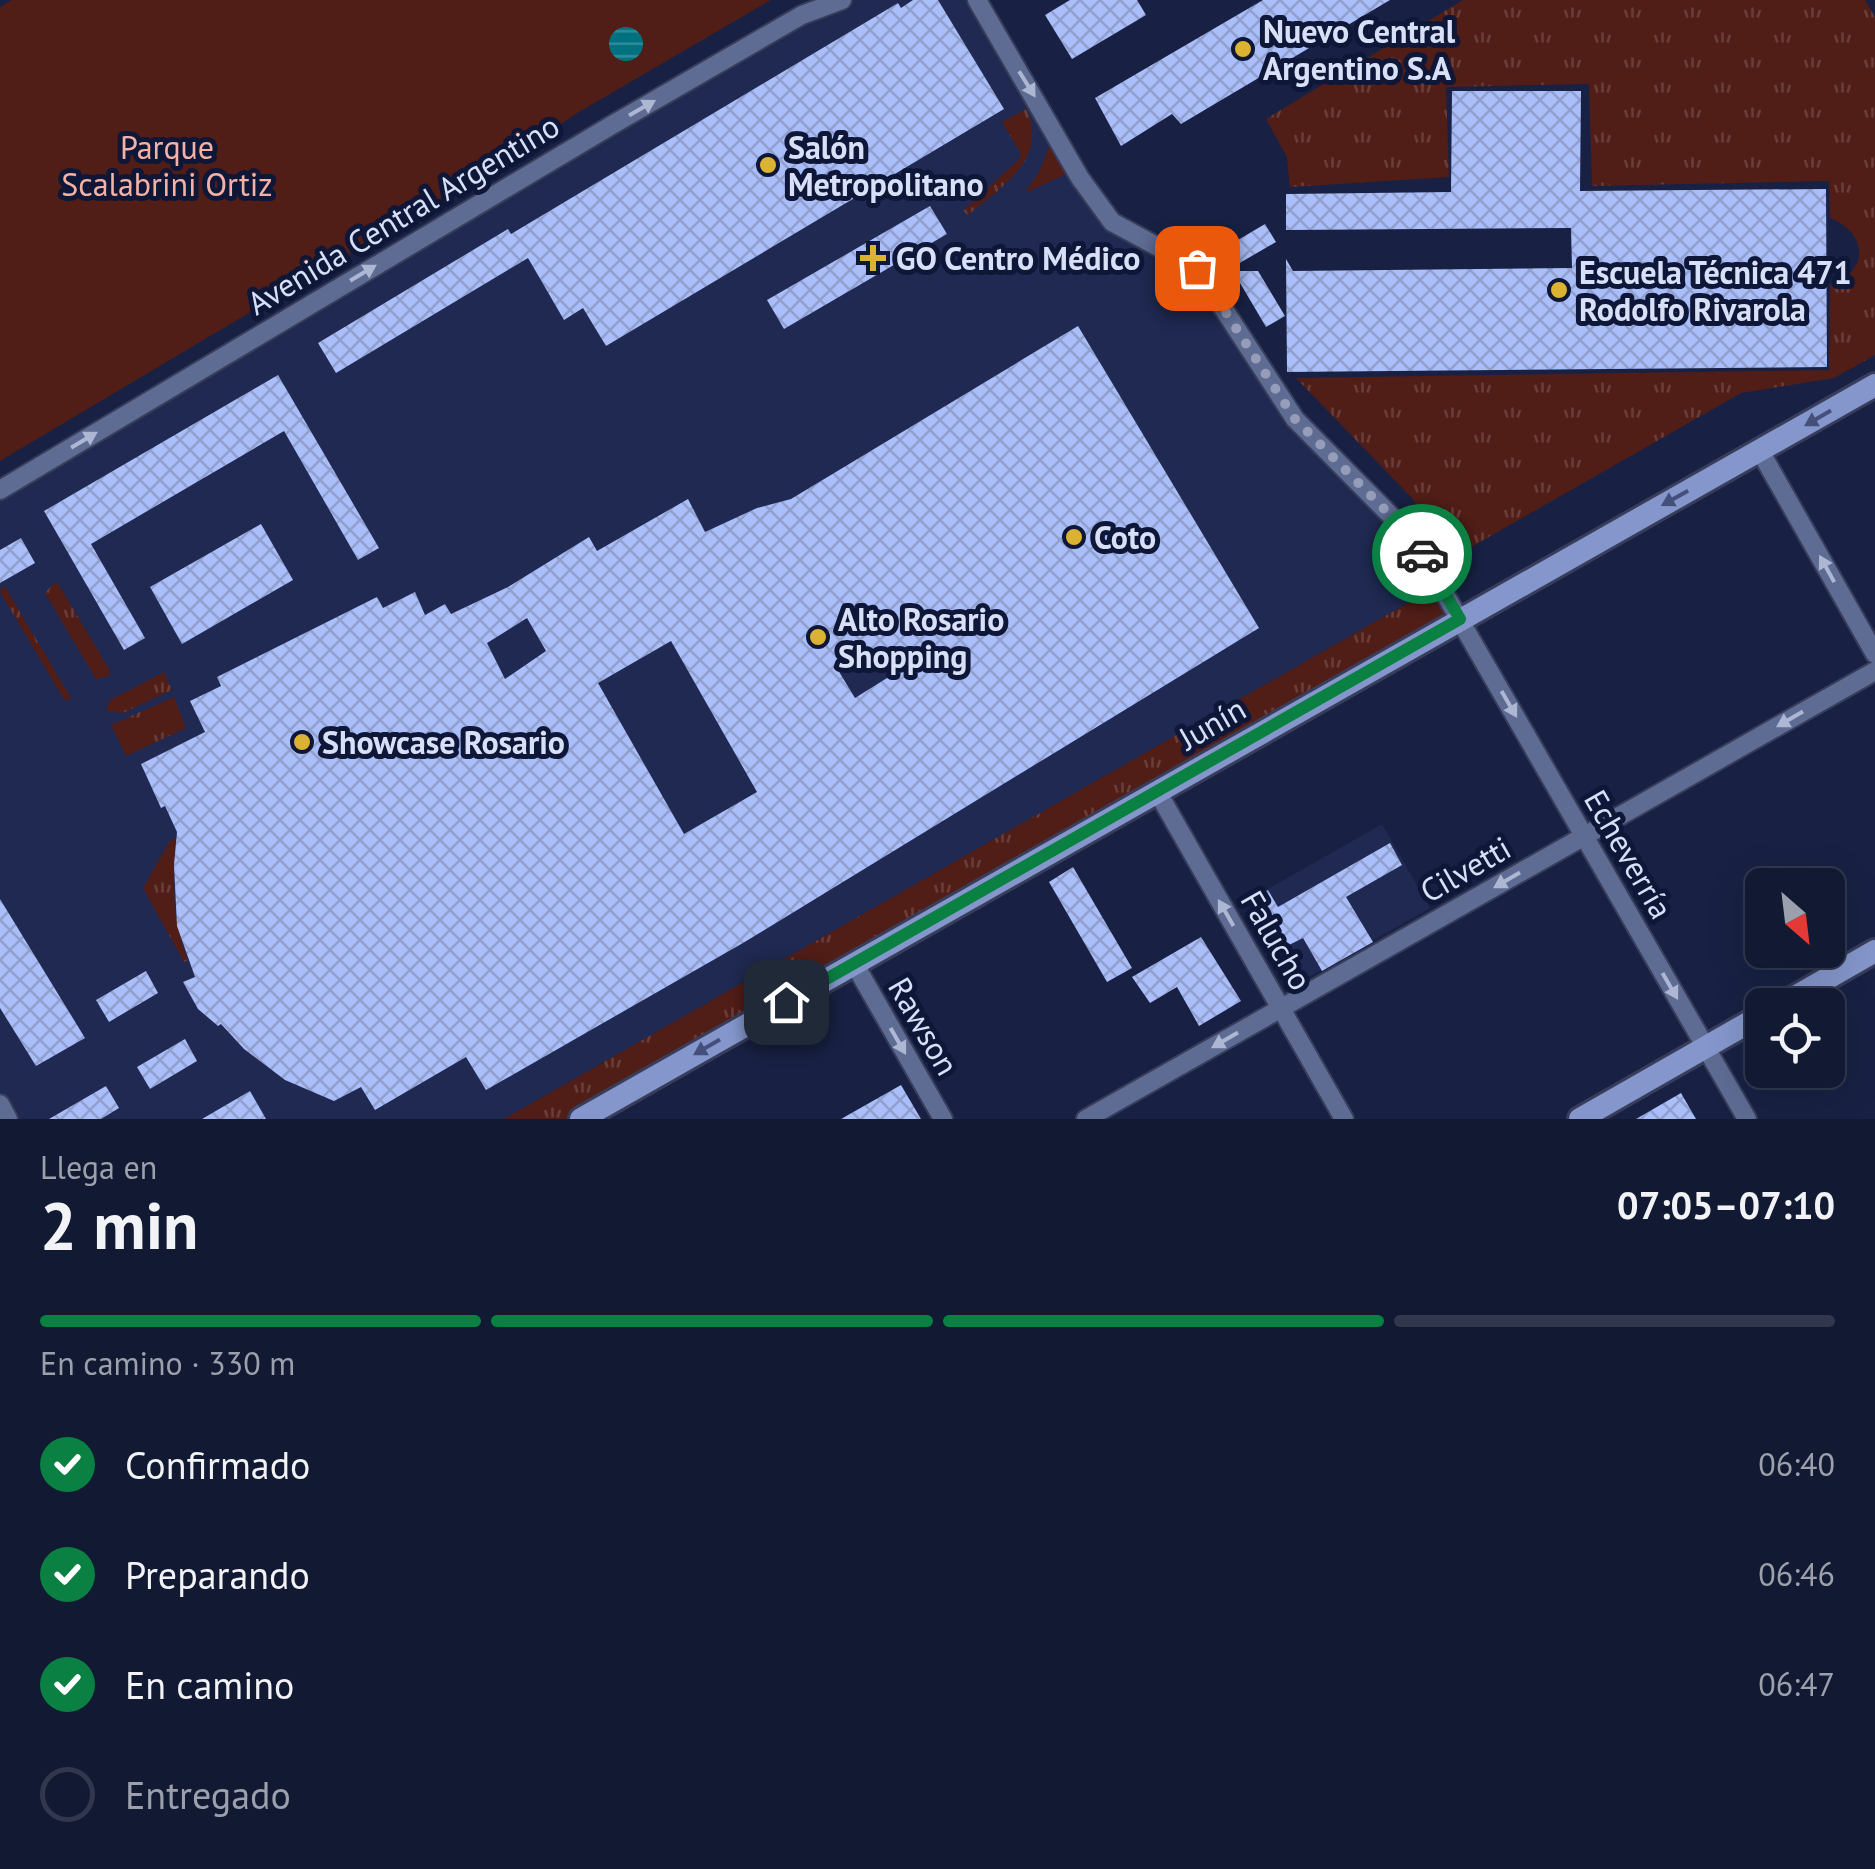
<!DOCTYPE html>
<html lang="es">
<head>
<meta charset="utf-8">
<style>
	body { margin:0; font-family:"PT Sans",sans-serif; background:#1b223a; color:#f1f3f6; height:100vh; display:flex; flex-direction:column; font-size:38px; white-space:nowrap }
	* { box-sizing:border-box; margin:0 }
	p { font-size:32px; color:#9ca0ac }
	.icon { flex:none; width:55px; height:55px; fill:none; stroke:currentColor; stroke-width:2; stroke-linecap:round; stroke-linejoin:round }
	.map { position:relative; height:1119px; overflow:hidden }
	.details { display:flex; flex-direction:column; background:#121932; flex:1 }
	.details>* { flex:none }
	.needle { width:65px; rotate:152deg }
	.controls { position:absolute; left:1745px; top:868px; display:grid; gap:20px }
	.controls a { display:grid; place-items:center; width:100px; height:100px; border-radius:15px; background:#121932; box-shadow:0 10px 40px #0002,0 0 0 2px #31384d; font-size:50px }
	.pin { position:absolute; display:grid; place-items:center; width:85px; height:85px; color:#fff; margin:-42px; border-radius:20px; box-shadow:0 5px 15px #0006 }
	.courier { position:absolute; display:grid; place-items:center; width:100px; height:100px; margin:-50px; border:8px solid #0b8043; border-radius:50%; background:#fff; color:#222; box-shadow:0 2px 12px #0007 }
	.summary em { font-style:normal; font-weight:600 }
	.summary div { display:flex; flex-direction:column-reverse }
	.summary { display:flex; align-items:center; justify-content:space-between; height:170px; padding:0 40px }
	h1 { font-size:65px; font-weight:600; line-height:75px }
	.bar { display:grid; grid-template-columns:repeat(4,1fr); gap:15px 10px; align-content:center; height:120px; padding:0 40px }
	.bar i { height:12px; border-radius:8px; background:#31384d }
	.bar .current { background:#0b8043 }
	.bar p { grid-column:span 4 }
	ol { padding:0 40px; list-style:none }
	li { display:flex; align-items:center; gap:30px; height:110px }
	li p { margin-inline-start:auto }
	li .icon { padding:10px; border-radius:50%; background:#0b8043; color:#fff; stroke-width:4 }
	li:last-child { color:#9ca0ac }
	li i { width:55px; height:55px; border:5px solid #31384d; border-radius:50% }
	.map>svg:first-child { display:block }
	.built { fill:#1f2951 }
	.grass { fill:url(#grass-tufts) }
	.park { fill:#511d17 }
	.water { fill:url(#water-rules) }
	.building { fill:url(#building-cross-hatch); fill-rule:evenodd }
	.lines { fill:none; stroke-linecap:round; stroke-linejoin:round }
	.minor-casing { stroke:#373d5a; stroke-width:22 }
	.major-casing { stroke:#373d5a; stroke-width:28 }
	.minor { stroke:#5e6b93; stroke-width:18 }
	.major { stroke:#8496cb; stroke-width:22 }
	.oneway { fill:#adb7d4 }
	.oneway2 { fill:#44507b }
	.done { stroke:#959db8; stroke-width:10; stroke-dasharray:0 18 }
	.route { stroke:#0b8043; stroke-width:12 }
	.poi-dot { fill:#dcb233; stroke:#0f1739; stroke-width:4 }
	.labels { text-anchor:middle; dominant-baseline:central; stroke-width:10; stroke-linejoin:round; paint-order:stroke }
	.poi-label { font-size:32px; font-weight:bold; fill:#d8e0f7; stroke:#0f1739; text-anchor:start }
	.park-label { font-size:32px; fill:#f6b1a5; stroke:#0f1739 }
	.street-label { font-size:32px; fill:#d8e0f7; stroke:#0f1739 }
</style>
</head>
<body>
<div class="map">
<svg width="1875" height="1119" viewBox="0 0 1875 1119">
	<defs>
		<pattern id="grass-tufts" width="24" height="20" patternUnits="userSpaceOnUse" patternTransform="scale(2.5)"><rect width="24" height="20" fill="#511d17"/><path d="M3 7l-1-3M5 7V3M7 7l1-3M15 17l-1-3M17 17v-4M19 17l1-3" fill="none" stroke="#693e3a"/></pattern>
		<pattern id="water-rules" width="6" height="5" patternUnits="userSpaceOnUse" patternTransform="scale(2.5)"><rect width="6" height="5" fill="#01717f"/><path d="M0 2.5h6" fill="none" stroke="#318c98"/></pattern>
		<pattern id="building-cross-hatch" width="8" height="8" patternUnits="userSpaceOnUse" patternTransform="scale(2.5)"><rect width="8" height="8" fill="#aabef9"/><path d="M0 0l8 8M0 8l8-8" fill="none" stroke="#909fcd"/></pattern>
	</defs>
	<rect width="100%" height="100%" fill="#182143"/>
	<g class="built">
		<polygon points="842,0 977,0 1112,222 1197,268 1295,419 1412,537 1441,584 504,1119 8,1119 0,1104 0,490"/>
		<polygon points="1382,824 1430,908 1309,977 1291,971 1250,899"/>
	</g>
	<g class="grass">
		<path d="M1463 0H1865L1875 17V355L1834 378 1741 393 1464 551 1442 543 1411 497 1296 378 1829 370 1830 285C1870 271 1868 233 1830 218L1829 181 1592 186 1589 84 1446 87 1449 177 1290 187 1287 157 1266 119Z"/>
		<path d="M1026 109C1050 157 1001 188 968 215L963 211 1018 160 1021 154 1002 122Z"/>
		<polygon points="1050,145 1068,173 1025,193 1039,172"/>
		<polygon points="54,583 59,585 110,671 109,676 96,679 45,593"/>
		<polygon points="1441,584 1460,619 581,1119 504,1119"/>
		<polygon points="4,585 71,698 65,701 0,592"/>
		<polygon points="164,672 172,690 123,713 106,711 110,700"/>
		<polygon points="174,697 186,728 126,756 111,725"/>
		<path d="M176 838C172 880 172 920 188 960L184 962 143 888 169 842Z"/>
	</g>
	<polygon class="park" points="12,0 771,0 579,112 493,168 0,461 0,7"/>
	<circle class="water" cx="626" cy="44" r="17"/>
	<g class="building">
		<polygon points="913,0 938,0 1004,109 606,346 583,308 564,320 528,258 336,373 318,343 508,229 511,234 898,3 901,8"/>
		<polygon points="1070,0 1137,0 1146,15 1072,59 1045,15"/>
		<polygon points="1263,0 1390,0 1181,124 1172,114 1121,146 1095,98"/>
		<polygon points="1452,91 1581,91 1580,191 1826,189 1827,367 1287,372 1286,259 1293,271 1572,268 1571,228 1286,230 1286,194 1451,192"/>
		<polygon points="930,206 947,234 784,329 767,300"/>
		<polygon points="1265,224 1276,242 1231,268 1221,250"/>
		<polygon points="1233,271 1258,271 1285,316 1266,327"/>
		<path d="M1078 326 1259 628 743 943 486 1090 466 1057 375 1110 361 1087 334 1101 285 1080 244 1049 221 1024 218 1026 198 1009 183 982 195 977 177 926 174 865 177 832 165 806 161 808 141 764 205 732 190 701 221 686 217 677 377 597 383 608 415 592 425 615 445 604 451 614 508 587 589 537 597 551 688 499 705 532 757 508 791 499ZM527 618 546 651 505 679 487 643ZM671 641 757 792 684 834 598 683ZM879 646 895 673 855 698 838 670Z"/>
		<polygon points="278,375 379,548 358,560 284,431 91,544 145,638 124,650 44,511"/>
		<polygon points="261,524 293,580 182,644 150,587"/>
		<polygon points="21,538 35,563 0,583 0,550"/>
		<polygon points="1390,843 1402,865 1346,897 1373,942 1322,971 1303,938 1289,945 1276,942 1252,899 1268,890 1278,907"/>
		<polygon points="1073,867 1132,968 1107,982 1049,882"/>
		<polygon points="0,899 85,1038 36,1066 0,1008"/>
		<polygon points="1201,937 1241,1001 1199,1026 1177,987 1150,1003 1132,977"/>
		<polygon points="146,971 158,993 109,1022 96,1000"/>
		<polygon points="185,1039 197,1061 150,1089 137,1067"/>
		<polygon points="901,1085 921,1119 841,1119"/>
		<polygon points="106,1086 119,1108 101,1119 49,1119"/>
		<polygon points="250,1091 266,1119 202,1119"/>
		<polygon points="1681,1093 1696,1119 1636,1119"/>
	</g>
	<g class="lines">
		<g class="minor-casing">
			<g id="minor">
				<polyline points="977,0 1080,178 1112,222 1197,268 1295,419 1412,537 1747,1119"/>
				<polyline points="1760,451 1875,654"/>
				<polyline points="0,490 612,125 802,15 842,0"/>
				<polyline points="1157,791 1344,1119"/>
				<polyline points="854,963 943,1119"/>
				<polyline points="0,1104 8,1119"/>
				<polyline points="1086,1119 1875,671"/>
			</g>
		</g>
		<g class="major-casing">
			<g id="major">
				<polyline points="1781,1005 1875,951"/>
				<polyline points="581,1119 1875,385"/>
				<polyline points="1580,1119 1762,1015"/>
			</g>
		</g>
		<use href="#minor" class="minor"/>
		<use href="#major" class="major"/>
	</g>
	<defs><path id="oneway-solid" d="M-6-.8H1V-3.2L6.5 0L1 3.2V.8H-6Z" transform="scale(2.5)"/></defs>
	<g class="oneway">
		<use href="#oneway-solid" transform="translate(1027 84) rotate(58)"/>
		<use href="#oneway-solid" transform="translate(642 108) rotate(-30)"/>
		<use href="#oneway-solid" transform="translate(363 273) rotate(-31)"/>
		<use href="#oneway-solid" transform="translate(84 440) rotate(-31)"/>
		<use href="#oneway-solid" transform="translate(1827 569) rotate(-119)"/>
		<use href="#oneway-solid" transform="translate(1509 704) rotate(60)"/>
		<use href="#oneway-solid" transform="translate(1790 719) rotate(150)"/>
		<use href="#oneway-solid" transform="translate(1507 880) rotate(150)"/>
		<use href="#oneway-solid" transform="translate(1226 913) rotate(-120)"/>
		<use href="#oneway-solid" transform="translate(1670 986) rotate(60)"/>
		<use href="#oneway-solid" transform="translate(1225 1040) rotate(150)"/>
		<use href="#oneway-solid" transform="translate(898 1041) rotate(60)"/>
	</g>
	<g class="oneway2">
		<use href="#oneway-solid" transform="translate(1818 418) rotate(150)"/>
		<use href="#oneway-solid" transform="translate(1675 498) rotate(151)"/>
		<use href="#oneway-solid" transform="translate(707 1047) rotate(150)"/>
	</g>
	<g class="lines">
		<polyline class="done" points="1197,268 1295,419 1412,537 1422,554"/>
		<polyline class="route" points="786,1002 1460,619 1422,554"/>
	</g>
	<g class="poi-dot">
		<circle cx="1243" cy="49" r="10"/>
		<circle cx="768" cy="165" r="10"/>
		<path d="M868 243h10v10h10v10h-10v10h-10v-10h-10v-10h10z"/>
		<circle cx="1559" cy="290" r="10"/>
		<circle cx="1074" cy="537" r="10"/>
		<circle cx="818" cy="637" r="10"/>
		<circle cx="302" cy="742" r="10"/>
	</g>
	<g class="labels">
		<g class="poi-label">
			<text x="1263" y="31">Nuevo Central<tspan x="1263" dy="37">Argentino S.A</tspan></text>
			<text x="788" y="147">Salón<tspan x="788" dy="37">Metropolitano</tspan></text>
			<text x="896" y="258">GO Centro Médico</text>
			<text x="1579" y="272">Escuela Técnica 471<tspan x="1579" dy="37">Rodolfo Rivarola</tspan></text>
			<text x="1094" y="537">Coto</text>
			<text x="838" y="619">Alto Rosario<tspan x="838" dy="37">Shopping</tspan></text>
			<text x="322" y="742">Showcase Rosario</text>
		</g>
		<g class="park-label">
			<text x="167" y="147">Parque<tspan x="167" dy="37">Scalabrini Ortiz</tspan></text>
		</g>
		<g class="street-label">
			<text transform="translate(403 214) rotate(-31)">Avenida Central Argentino</text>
			<text transform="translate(1212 723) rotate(-30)">Junín</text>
			<text transform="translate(1629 854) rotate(60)">Echeverría</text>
			<text transform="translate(1465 869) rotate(-30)">Cilvetti</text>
			<text transform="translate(1277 940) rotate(60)">Falucho</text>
			<text transform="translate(924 1026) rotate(60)">Rawson</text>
		</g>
	</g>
</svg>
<div class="controls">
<a><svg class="needle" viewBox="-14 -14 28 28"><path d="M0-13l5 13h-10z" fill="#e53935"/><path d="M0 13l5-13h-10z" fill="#9ca0ac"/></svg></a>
<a><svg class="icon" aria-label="locate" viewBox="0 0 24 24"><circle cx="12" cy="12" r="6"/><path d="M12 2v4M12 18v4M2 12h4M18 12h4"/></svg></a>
</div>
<div class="pin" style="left:1197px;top:268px;background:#ea580c"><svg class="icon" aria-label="bag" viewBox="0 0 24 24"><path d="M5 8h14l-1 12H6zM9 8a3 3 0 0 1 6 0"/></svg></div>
<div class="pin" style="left:786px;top:1002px;background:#1f2937"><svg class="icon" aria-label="home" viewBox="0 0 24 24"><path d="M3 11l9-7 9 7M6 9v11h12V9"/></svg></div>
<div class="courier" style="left:1422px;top:554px"><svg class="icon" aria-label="car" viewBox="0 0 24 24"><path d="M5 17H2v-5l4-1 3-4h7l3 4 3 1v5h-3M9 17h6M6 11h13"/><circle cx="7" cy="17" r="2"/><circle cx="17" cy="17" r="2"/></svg></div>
</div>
<section class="details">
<div class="summary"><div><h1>2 min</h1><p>Llega en</p></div><em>07:05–07:10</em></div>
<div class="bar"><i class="current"></i><i class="current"></i><i class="current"></i><i></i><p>En camino · 330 m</p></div>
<ol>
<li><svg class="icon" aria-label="check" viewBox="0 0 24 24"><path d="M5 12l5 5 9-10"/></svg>Confirmado<p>06:40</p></li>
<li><svg class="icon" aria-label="check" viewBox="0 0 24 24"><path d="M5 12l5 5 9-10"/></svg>Preparando<p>06:46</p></li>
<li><svg class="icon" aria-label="check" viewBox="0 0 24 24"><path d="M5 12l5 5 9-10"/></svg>En camino<p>06:47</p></li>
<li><i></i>Entregado</li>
</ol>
</section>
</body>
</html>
